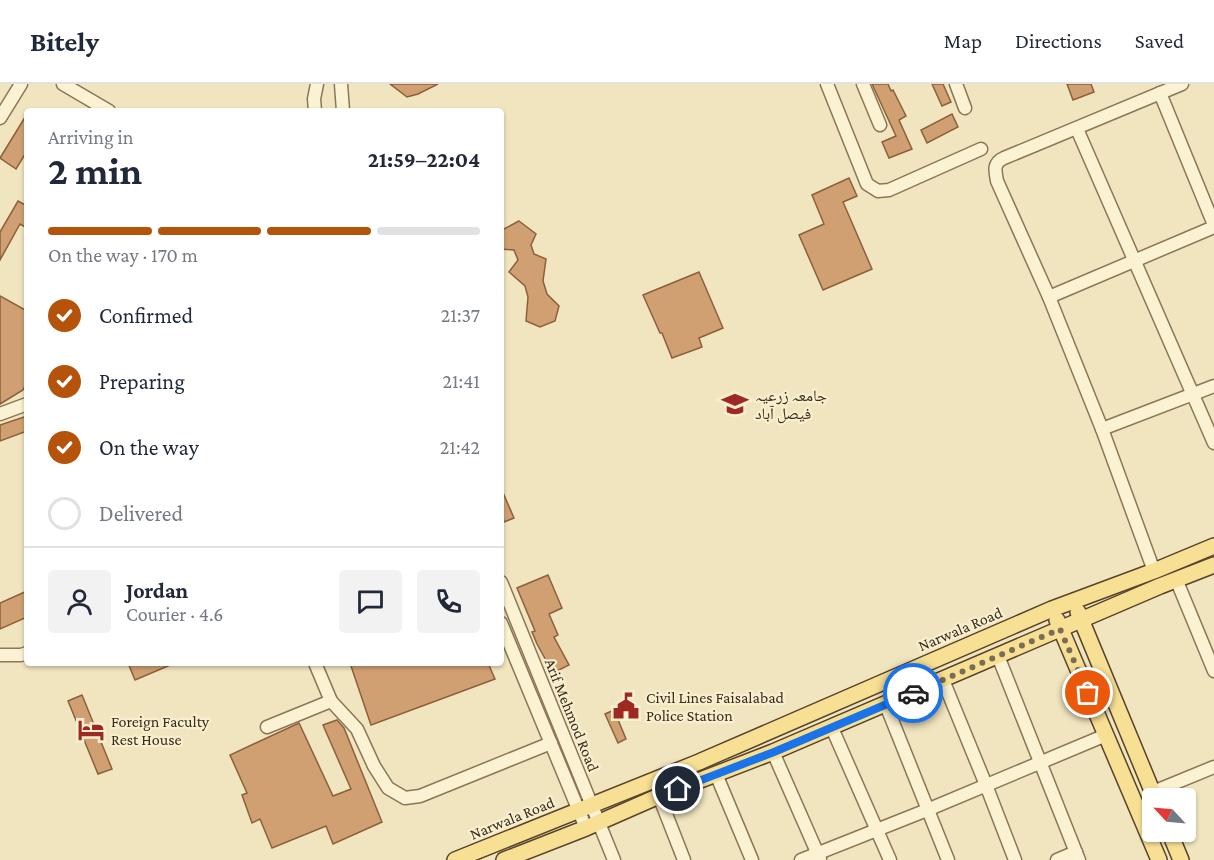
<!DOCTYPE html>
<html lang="en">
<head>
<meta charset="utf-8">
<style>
	body { margin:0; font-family:"Crimson Pro","Noto Naskh Arabic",serif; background:#f2f2f3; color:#1f2937; height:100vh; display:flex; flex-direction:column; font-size:22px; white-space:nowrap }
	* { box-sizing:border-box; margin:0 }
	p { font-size:20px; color:#747a83 }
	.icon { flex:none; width:33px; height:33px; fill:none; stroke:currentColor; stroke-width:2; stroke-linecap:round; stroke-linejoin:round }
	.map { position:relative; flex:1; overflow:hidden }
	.drawer { position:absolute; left:24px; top:24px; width:480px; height:558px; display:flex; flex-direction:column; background:#fff; border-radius:6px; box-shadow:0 2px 4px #0004 }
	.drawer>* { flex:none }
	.needle { width:39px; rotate:296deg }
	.fabs { position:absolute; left:1142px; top:704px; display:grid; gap:12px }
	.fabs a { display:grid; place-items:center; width:54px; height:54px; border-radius:6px; background:#fff; box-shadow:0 2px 4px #0004; font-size:30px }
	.pin { position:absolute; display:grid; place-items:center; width:51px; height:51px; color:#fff; margin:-26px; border:3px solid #fff; border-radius:50%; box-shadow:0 2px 6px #0007 }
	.courier { position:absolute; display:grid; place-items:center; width:60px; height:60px; margin:-30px; border:4px solid #1a73e8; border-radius:50%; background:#fff; color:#222; box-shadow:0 2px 8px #0007 }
	.head em { font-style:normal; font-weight:700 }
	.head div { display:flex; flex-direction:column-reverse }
	.head { display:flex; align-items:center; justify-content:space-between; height:102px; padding:0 24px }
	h1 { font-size:39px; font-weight:700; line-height:45px }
	.bar { display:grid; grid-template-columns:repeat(4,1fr); gap:9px 6px; align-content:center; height:72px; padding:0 24px }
	.bar i { height:8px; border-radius:4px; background:#e0e1e3 }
	.bar .on { background:#b45309 }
	.bar p { grid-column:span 4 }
	.line { display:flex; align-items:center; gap:15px; padding:0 24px; border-top:2px solid #e0e1e3 }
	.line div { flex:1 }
	.round { display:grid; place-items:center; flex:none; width:63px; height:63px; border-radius:6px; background:#f2f2f3 }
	ol { padding:0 24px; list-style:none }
	li { display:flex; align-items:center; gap:18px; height:66px }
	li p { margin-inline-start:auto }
	li .icon { padding:6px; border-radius:50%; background:#b45309; color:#fff; stroke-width:4 }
	li:last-child { color:#747a83 }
	li i { width:33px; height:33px; border:3px solid #e0e1e3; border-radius:50% }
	header { display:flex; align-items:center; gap:36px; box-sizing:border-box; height:84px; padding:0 30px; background:#fff; border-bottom:2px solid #e0e1e3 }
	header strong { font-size:28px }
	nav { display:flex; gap:33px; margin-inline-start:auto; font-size:21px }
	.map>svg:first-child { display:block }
	.building { fill:#d1a072; stroke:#8b603b; stroke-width:1.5 }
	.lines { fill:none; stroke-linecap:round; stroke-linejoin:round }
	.minor-casing { stroke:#8b7656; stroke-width:15 }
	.major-casing { stroke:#58432b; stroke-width:18 }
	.minor { stroke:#fbf2d3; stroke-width:12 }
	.major { stroke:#f7df94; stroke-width:15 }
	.done { stroke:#796d55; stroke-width:6; stroke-dasharray:0 10.8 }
	.route { stroke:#1a73e8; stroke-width:8 }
	.labels { text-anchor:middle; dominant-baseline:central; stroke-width:4.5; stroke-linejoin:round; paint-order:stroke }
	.poi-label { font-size:16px; fill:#392c1c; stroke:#f8efcf; text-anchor:start }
	.street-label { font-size:16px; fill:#392c1c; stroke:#f8efcf }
</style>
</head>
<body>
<header>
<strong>Bitely</strong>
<nav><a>Map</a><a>Directions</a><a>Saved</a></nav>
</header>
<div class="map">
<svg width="1214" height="776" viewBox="0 0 1214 776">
	<rect width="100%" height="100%" fill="#f1e5bf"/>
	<g class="building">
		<polygon points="390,0 438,0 418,10 407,13"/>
		<polygon points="872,0 888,0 891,7 893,6 906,32 899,36 912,65 889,74 882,58 896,52"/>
		<polygon points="932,0 943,0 951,18 942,22"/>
		<polygon points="1067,0 1091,0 1094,8 1073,16"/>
		<polygon points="27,30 27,67 16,85 0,74"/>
		<polygon points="952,30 958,43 927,59 921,46"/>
		<polygon points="849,94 857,112 843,118 872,185 823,206 799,151 824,140 812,111"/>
		<polygon points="18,117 27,122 27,144 20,140 0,176 0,148"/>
		<polygon points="519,137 536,150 531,161 534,170 546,175 543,197 547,210 559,222 555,237 540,243 526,237 528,213 525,202 509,188 518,176 514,166 501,165 502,146"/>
		<polygon points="699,188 723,244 699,254 702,263 672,274 662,249 660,249 643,211"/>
		<polygon points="0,212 27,227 27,297 23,306 0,320"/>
		<polygon points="27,332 27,347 0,357 0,341"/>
		<polygon points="501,404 514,434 504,438 501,427"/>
		<polygon points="548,491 562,524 549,530 558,551 554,553 569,581 553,589 537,560 532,548 535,547 517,504"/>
		<polygon points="27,507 27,533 0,545 0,519"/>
		<polygon points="128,579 175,579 135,596"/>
		<polygon points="350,579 488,579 495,595 371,641"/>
		<polygon points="82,611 112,685 98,690 68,617"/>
		<polygon points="614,626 626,655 618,659 605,630"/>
		<polygon points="337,636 344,644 382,738 333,760 326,742 272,764 260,735 252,739 242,711 247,709 230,671 299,639 333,712 351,705 323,641"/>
	</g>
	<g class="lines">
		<g class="minor-casing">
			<g id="minor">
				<polyline points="63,0 109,27"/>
				<polyline points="341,0 343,27"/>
				<polyline points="827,0 867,100 878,107 889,106 981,65"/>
				<polyline points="863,0 880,41"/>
				<polyline points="956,0 965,24"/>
				<polyline points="1160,9 1214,141"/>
				<polyline points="315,27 314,15 317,0"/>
				<polyline points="0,34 21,0"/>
				<polyline points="1077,45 1214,359"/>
				<polyline points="1049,213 1214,143"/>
				<polyline points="0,330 27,320"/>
				<polyline points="1102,345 1214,302"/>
				<path d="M1154 487 1102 345 1049 213 997 97C995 86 993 79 1004 74L1182 0"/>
				<polyline points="1176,495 1214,587"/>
				<polyline points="501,498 614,776"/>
				<polyline points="501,539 586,744"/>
				<polyline points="0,571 21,571 27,569"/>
				<polyline points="998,572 1079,776"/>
				<polyline points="315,579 331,617 357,645 374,682 388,704 405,714 420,712 551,659"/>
				<polyline points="943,596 986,701 1015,776"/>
				<polyline points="886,621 948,776"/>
				<polyline points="267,643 331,617"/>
				<polyline points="832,644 890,776"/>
				<polyline points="773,668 820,775"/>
				<polyline points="716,690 752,776"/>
				<polyline points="1153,708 1214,683"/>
				<polyline points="659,712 684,776"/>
				<polyline points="801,776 927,726 1106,651"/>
				<polyline points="1057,776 1076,768"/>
			</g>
		</g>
		<g class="major-casing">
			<g id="major">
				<polyline points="1078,528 1155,714"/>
				<polyline points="1057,536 1159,776"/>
				<polyline points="1169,747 1181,776"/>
				<polyline points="455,776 699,678 1052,525 1154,487 1214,462"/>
				<polyline points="504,776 586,744 659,712 773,668 1160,502 1214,481"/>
			</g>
		</g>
		<use href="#minor" class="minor"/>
		<use href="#major" class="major"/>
	</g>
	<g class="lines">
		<polyline class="done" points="913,609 1060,545 1088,609"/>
		<polyline class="route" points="678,705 774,668 913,609"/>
	</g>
	<defs>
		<g id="university-bare" transform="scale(2.07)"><path d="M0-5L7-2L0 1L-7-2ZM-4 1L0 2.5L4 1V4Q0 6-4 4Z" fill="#9d2a22" stroke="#f8efcf" stroke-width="2.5" paint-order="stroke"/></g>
		<g id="civic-bare" transform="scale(2.07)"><path d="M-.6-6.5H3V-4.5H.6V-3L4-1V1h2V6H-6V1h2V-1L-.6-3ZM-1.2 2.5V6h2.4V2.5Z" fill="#9d2a22" stroke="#f8efcf" stroke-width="2.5" paint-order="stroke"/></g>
		<g id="hotel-bare" transform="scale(2.07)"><path d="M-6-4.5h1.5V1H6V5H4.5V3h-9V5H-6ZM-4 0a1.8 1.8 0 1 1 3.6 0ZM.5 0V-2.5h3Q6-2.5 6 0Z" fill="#9d2a22" stroke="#f8efcf" stroke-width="2.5" paint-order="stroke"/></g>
	</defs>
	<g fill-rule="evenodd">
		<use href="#university-bare" x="735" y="320"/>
		<use href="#civic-bare" x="626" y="622"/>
		<use href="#hotel-bare" x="91" y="646"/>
	</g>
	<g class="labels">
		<g class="poi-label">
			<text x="755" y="311">جامعہ زرعیہ<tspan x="755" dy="18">فیصل آباد</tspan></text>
			<text x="646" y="613">Civil Lines Faisalabad<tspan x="646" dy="18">Police Station</tspan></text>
			<text x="111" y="637">Foreign Faculty<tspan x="111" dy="18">Rest House</tspan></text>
		</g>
		<g class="street-label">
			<text transform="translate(960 545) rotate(-23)">Narwala Road</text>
			<text transform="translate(572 631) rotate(68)">Arif Mehmod Road</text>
			<text transform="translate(512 734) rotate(-22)">Narwala Road</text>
		</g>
	</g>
</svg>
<div class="fabs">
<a><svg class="needle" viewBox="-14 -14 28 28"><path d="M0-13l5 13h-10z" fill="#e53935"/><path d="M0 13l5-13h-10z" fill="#747a83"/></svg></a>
</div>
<div class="pin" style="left:1088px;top:609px;background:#ea580c"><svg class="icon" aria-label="bag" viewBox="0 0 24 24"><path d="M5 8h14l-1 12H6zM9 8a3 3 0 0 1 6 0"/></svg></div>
<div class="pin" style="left:678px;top:705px;background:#1f2937"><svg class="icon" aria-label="home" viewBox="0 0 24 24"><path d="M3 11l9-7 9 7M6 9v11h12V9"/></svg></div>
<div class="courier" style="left:913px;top:609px"><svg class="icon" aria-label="car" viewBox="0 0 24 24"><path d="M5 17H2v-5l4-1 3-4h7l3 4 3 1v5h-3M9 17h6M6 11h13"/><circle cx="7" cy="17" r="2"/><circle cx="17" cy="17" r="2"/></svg></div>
<section class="drawer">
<div class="head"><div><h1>2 min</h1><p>Arriving in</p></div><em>21:59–22:04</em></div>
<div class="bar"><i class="on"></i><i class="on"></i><i class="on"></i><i></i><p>On the way · 170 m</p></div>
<ol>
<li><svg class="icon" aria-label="check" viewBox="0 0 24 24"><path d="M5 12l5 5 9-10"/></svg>Confirmed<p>21:37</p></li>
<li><svg class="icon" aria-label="check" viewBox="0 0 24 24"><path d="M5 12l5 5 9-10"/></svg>Preparing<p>21:41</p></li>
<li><svg class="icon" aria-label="check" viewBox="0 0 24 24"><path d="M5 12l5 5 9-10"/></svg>On the way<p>21:42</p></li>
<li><i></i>Delivered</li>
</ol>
<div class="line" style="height:108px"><a class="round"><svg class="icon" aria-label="person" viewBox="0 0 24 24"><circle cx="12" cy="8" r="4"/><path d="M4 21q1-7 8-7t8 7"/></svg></a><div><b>Jordan</b><p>Courier · 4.6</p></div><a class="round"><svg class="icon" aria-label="chat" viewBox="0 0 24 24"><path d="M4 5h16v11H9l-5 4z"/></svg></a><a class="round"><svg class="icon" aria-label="phone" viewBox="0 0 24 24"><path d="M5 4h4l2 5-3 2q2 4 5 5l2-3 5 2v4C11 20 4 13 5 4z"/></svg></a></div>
</section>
</div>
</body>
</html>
